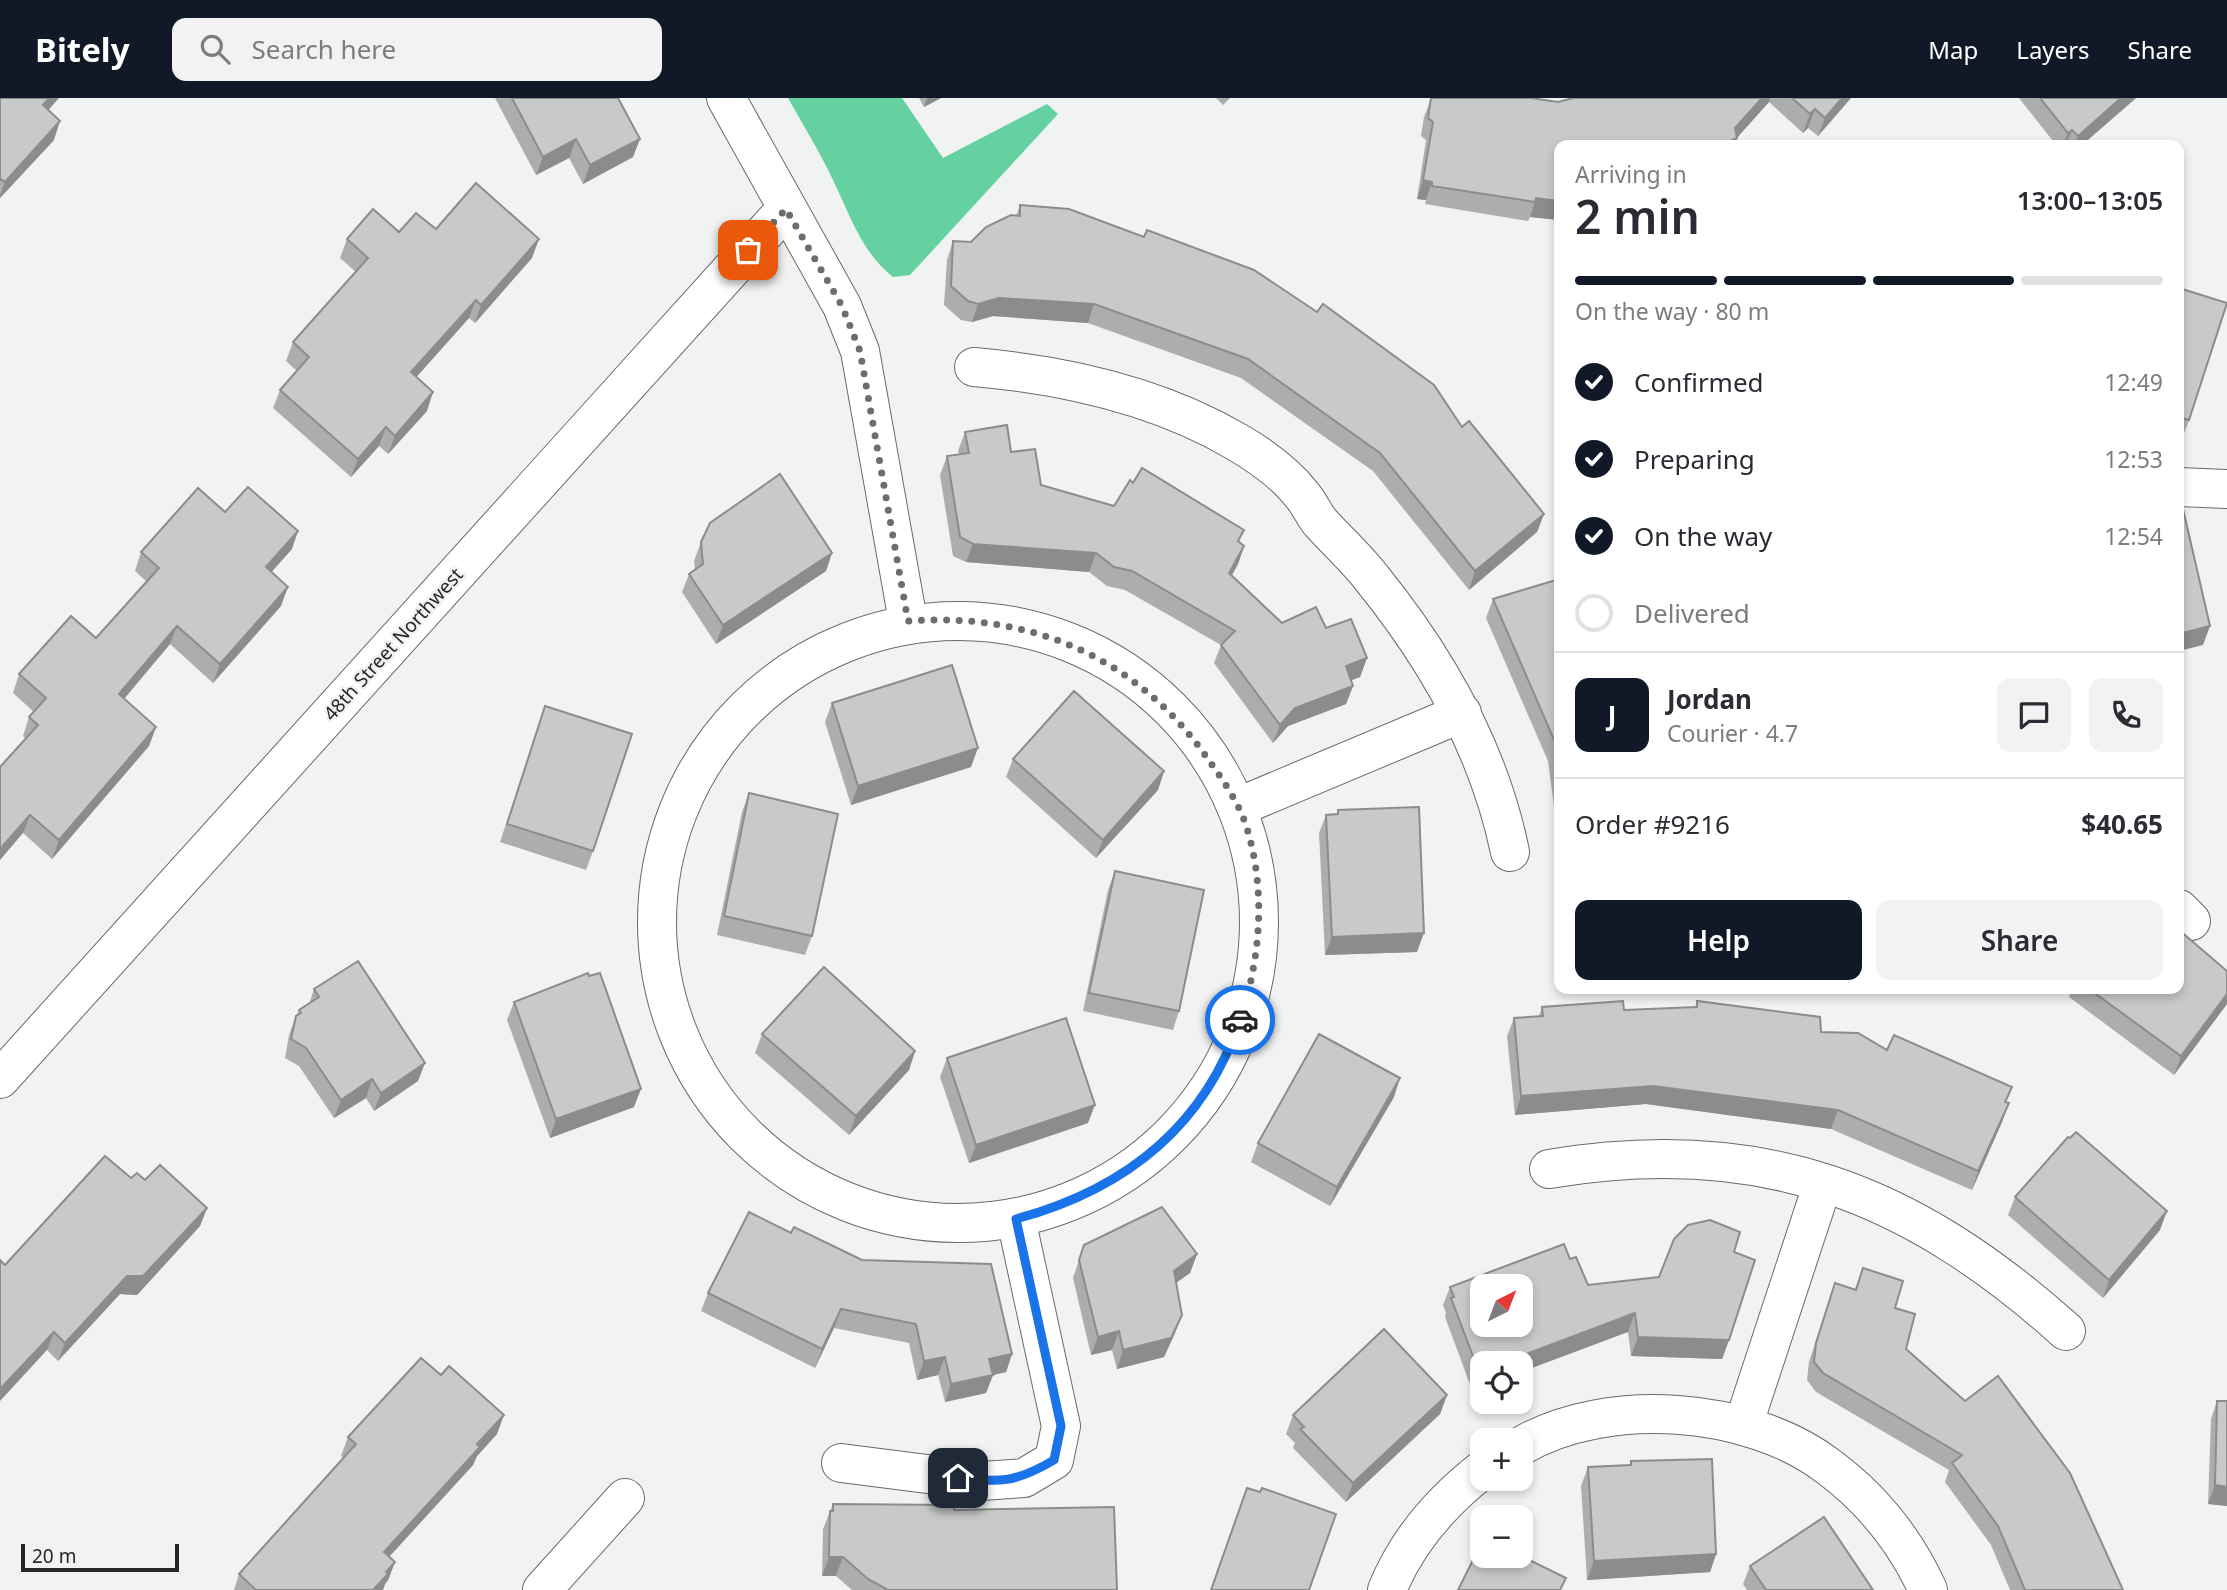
<!DOCTYPE html>
<html lang="en">
<head>
<meta charset="utf-8">
<style>
	body { margin:0; font-family:"Noto Sans",sans-serif; background:#f2f2f3; color:#2b2b33; height:100vh; display:flex; flex-direction:column; font-size:26px; white-space:nowrap }
	* { box-sizing:border-box; margin:0 }
	p { font-size:23px; color:#7c7c81 }
	.icon { flex:none; width:38px; height:38px; fill:none; stroke:currentColor; stroke-width:2; stroke-linecap:round; stroke-linejoin:round }
	.map { position:relative; flex:1; overflow:hidden }
	.drawer { position:absolute; left:1554px; top:42px; width:630px; height:854px; display:flex; flex-direction:column; background:#fff; border-radius:14px; box-shadow:0 4px 10px #0003 }
	.drawer>* { flex:none }
	.needle { width:46px; rotate:42deg }
	.buttons { position:absolute; left:1470px; top:1176px; display:grid; gap:14px }
	.buttons a { display:grid; place-items:center; width:63px; height:63px; border-radius:14px; background:#fff; box-shadow:0 4px 10px #0003; font-size:35px }
	.scale { position:absolute; left:21px; bottom:18px; width:158px; box-sizing:border-box; padding-left:7px; border:4px solid #252626; border-top:0; font-size:19px; line-height:24px; white-space:nowrap; color:#252626; -webkit-text-stroke:5px #f0f3f1; paint-order:stroke }
	.pin { position:absolute; display:grid; place-items:center; width:60px; height:60px; color:#fff; margin:-30px; border-radius:14px; box-shadow:0 4px 10px #0006 }
	.courier { position:absolute; display:grid; place-items:center; width:70px; height:70px; margin:-35px; border:5px solid #1a73e8; border-radius:50%; background:#fff; color:#222; box-shadow:0 2px 9px #0007 }
	.summary em { font-style:normal; font-weight:600 }
	.summary div { display:flex; flex-direction:column-reverse }
	.summary { display:flex; align-items:center; justify-content:space-between; height:119px; padding:0 21px }
	h1 { font-size:46px; font-weight:600; line-height:52px }
	.bar { display:grid; grid-template-columns:repeat(4,1fr); gap:10px 7px; align-content:center; height:84px; padding:0 21px }
	.bar i { height:9px; border-radius:5px; background:#e1e1e2 }
	.bar .on { background:#111827 }
	.bar p { grid-column:span 4 }
	.line { display:flex; align-items:center; gap:18px; padding:0 21px; border-top:2px solid #e1e1e2 }
	.line div { flex:1 }
	.round { display:grid; place-items:center; flex:none; width:74px; height:74px; border-radius:14px; background:#f2f2f3 }
	ol { padding:0 21px; list-style:none }
	li { display:flex; align-items:center; gap:21px; height:77px }
	li p { margin-inline-start:auto }
	li .icon { padding:7px; border-radius:50%; background:#111827; color:#fff; stroke-width:4 }
	li:last-child { color:#7c7c81 }
	li i { width:38px; height:38px; border:4px solid #e1e1e2; border-radius:50% }
	.button { display:flex; gap:14px; margin-top:auto; padding:14px 21px }
	.button a { flex:1; height:80px; border-radius:14px; background:#111827; color:#fff; font-size:28px; font-weight:600; line-height:80px; text-align:center }
	.button a+a { background:#f2f2f3; color:#2b2b33 }
	header { display:flex; align-items:center; gap:42px; box-sizing:border-box; height:98px; padding:0 35px; background:#111827; color:#fff }
	header strong { font-size:33px }
	nav { display:flex; gap:38px; margin-inline-start:auto; font-size:24px }
	.search { width:490px; height:63px; background:#f2f2f3; display:flex; align-items:center; gap:18px; box-sizing:border-box; padding:0 24px; border-radius:14px; color:#7c7c81; font-size:26px }
	.map>svg:first-child { display:block }
	.forest { fill:#65d1a0 }
	.lines { fill:none; stroke-linecap:round; stroke-linejoin:round }
	.minor-casing { stroke:#686b69; stroke-width:40 }
	.minor { stroke:#fff; stroke-width:38 }
	.wall { fill:#abaeac }
	.shaded-wall { fill:#8b8d8c }
	.building { fill:#c7cac8; stroke:#8b8d8c; stroke-width:2; fill-rule:evenodd }
	.done { stroke:#6c6e6d; stroke-width:7; stroke-dasharray:0 12.6 }
	.route { stroke:#1a73e8; stroke-width:9 }
	.labels { text-anchor:middle; dominant-baseline:central; stroke-width:5; stroke-linejoin:round; paint-order:stroke }
	.street-label { font-size:19px; fill:#252626; stroke:#f0f3f1 }
</style>
</head>
<body>
<header>
<strong>Bitely</strong>
<div class="search"><svg class="icon" aria-label="search" viewBox="0 0 24 24"><circle cx="10" cy="10" r="6"/><path d="M15 15l6 6"/></svg>Search here</div>
<nav><a>Map</a><a>Layers</a><a>Share</a></nav>
</header>
<div class="map">
<svg width="2227" height="1492" viewBox="0 0 2227 1492">
	<rect width="100%" height="100%" fill="#f0f3f1"/>
	<path class="forest" d="M788 0H902L943 60 1047 6 1058 16 910 177 893 179C862 155 849 115 833 82 820 54 803 27 788 0Z"/>
	<g class="lines">
		<g class="minor-casing">
			<g id="minor">
				<polyline points="726,0 842,208 860,253 908,523"/>
				<path d="M974 269C1065 277 1157 297 1237 344 1261 358 1285 375 1302 397 1309 405 1313 415 1320 424 1336 442 1355 459 1370 478 1436 559 1489 651 1510 754"/>
				<polyline points="2179,389 2227,391"/>
				<circle cx="958" cy="824" r="301"/>
				<polyline points="1238,709 1462,615"/>
				<polyline points="2179,811 2191,823"/>
				<polyline points="0,981 786,111"/>
				<path d="M1549 1071C1759 1036 1909 1092 2066 1233"/>
				<polyline points="1743,1328 1823,1085"/>
				<path d="M1521 1348C1607 1298 1750 1308 1829 1369 1872 1401 1906 1444 1928 1492"/>
				<polyline points="841,1365 982,1383 1024,1380 1054,1362 1061,1328 1016,1121"/>
				<polyline points="542,1492 625,1400"/>
				<path d="M1387 1492C1407 1443 1441 1404 1482 1372"/>
			</g>
		</g>
		<use href="#minor" class="minor"/>
	</g>
	<g class="wall">
		<polygon points="0,0 48,12 54,42 0,100"/>
		<polygon points="495,0 618,0 633,59 583,86 569,60 536,77"/>
		<polygon points="919,0 941,0 924,9"/>
		<polygon points="1216,0 1230,0 1223,7"/>
		<polygon points="1573,0 1851,0 1818,38 1808,30 1803,35 1769,4 1737,39 1735,47 1559,47 1559,122 1558,122 1530,119 1528,123 1425,106 1426,102 1417,101 1426,42 1421,38 1424,19 1431,1 1558,4"/>
		<polygon points="2019,0 2136,0 2082,47 2056,47"/>
		<polygon points="1020,107 1462,329 1544,416 1537,434 1469,492 1373,373 1241,280 1088,225 993,218 972,224 961,222 944,207 947,162 953,143 971,144 1016,118"/>
		<polygon points="436,131 532,160 475,225 469,220 416,279 427,313 388,356 379,348 351,379 273,310 280,292 297,273 286,263 293,244 356,174 340,160 347,141 399,134"/>
		<polygon points="2179,190 2189,322 2182,341 2179,340"/>
		<polygon points="965,334 1011,354 1041,387 1114,408 1133,385 1244,448 1238,466 1232,477 1282,525 1326,530 1367,560 1360,579 1351,582 1353,588 1346,606 1288,628 1273,645 1214,565 1221,547 1125,492 1107,488 1089,474 966,464 953,458 940,377 947,358 959,356 958,353"/>
		<polygon points="701,444 832,455 826,473 716,546 682,494 689,476 695,471 694,463"/>
		<polygon points="292,451 271,474 281,508 213,585 170,546 124,601 156,629 149,648 52,761 23,735 25,640 23,638 29,619 34,614 13,595 19,576 96,540 146,483 135,473 141,454"/>
		<polygon points="1559,481 1559,747 1548,663 1486,520 1493,501"/>
		<polygon points="832,605 971,669 851,707 825,624"/>
		<polygon points="545,608 593,753 586,772 500,744"/>
		<polygon points="1013,661 1164,673 1158,692 1096,760 1006,679"/>
		<polygon points="749,695 812,838 805,857 717,837 742,714"/>
		<polygon points="1338,712 1417,854 1325,857 1319,735 1326,717 1337,716"/>
		<polygon points="1115,773 1179,913 1173,932 1083,913 1108,792"/>
		<polygon points="2227,873 2227,906 2174,977 2069,899 2072,891 2179,891"/>
		<polygon points="314,891 418,983 374,1013 366,1000 334,1020 299,968 285,960 289,937 296,918 299,912 309,906"/>
		<polygon points="1697,903 1887,952 2012,989 2006,1004 2009,1005 2002,1024 1972,1092 1831,1031 1646,1006 1515,1017 1507,938 1514,920 1539,918 1542,909 1624,912 1695,909"/>
		<polygon points="514,904 634,1009 550,1040 507,922"/>
		<polygon points="762,936 915,953 909,972 849,1037 755,955"/>
		<polygon points="947,960 1088,1025 969,1065 940,979"/>
		<polygon points="1394,999 1330,1108 1251,1064 1258,1045"/>
		<polygon points="2070,1040 2160,1132 2103,1200 2008,1117 2015,1099"/>
		<polygon points="131,1080 145,1082 207,1110 200,1128 137,1197 120,1196 58,1263 47,1252 5,1167"/>
		<polygon points="749,1114 1012,1256 1006,1274 993,1277 986,1295 945,1304 938,1277 917,1282 909,1245 834,1230 815,1270 701,1213 708,1195"/>
		<polygon points="1084,1147 1197,1156 1190,1175 1176,1185 1175,1235 1164,1259 1117,1271 1112,1252 1091,1257 1073,1180"/>
		<polygon points="1734,1154 1729,1242 1722,1261 1631,1258 1628,1234 1482,1265 1482,1289 1472,1292 1445,1219 1446,1215 1443,1207 1450,1189 1588,1187 1659,1179"/>
		<polygon points="1863,1170 1895,1210 1906,1251 2123,1492 2010,1492 1991,1447 1945,1384 1949,1372 1816,1294 1807,1282 1809,1264 1835,1185 1855,1191"/>
		<polygon points="1447,1297 1440,1316 1346,1404 1293,1350 1295,1345 1286,1336 1293,1317"/>
		<polygon points="2217,1303 2227,1408 2208,1406 2211,1321"/>
		<polygon points="497,1336 477,1358 473,1367 389,1459 395,1464 388,1482 385,1486 383,1492 234,1492 239,1476 344,1360 341,1358 348,1339"/>
		<polygon points="1631,1363 1716,1456 1710,1474 1587,1482 1581,1388 1588,1369 1629,1367"/>
		<polygon points="833,1406 954,1412 1117,1492 852,1492 836,1478 822,1478 823,1431"/>
		<polygon points="1750,1468 1873,1492 1747,1492 1743,1486"/>
	</g>
	<g class="shaded-wall">
		<polygon points="49,0 59,0 36,26 43,7"/>
		<polygon points="927,0 941,0 924,9"/>
		<polygon points="1762,0 1770,0 1769,4 1736,41 1737,40 1735,47 1730,47 1735,30"/>
		<polygon points="1842,0 1851,0 1818,38 1825,20"/>
		<polygon points="2121,0 2136,0 2082,47 2074,47 2078,38"/>
		<polygon points="1815,11 1808,30 1803,35 1810,16"/>
		<polygon points="60,23 54,42 0,100 0,97 5,84"/>
		<polygon points="2072,32 2066,47 2063,47 2068,35"/>
		<polygon points="576,41 569,60 536,77 543,59"/>
		<polygon points="640,41 633,59 583,86 590,67"/>
		<polygon points="1423,82 1432,84 1426,102 1417,101"/>
		<polygon points="1536,100 1559,103 1559,122 1530,119"/>
		<polygon points="539,141 532,160 475,225 481,207"/>
		<polygon points="999,200 1094,206 1088,225 993,218 972,224 978,206"/>
		<polygon points="476,202 469,220 404,293 411,274"/>
		<polygon points="433,294 427,313 388,356 395,338"/>
		<polygon points="386,329 379,348 351,379 358,361"/>
		<polygon points="1544,416 1537,434 1469,492 1475,473"/>
		<polygon points="298,433 292,451 259,488 266,469"/>
		<polygon points="973,446 1096,455 1089,474 966,464"/>
		<polygon points="1244,448 1238,466 1223,493 1229,475"/>
		<polygon points="832,455 826,473 716,546 723,527"/>
		<polygon points="288,489 281,508 213,585 220,566"/>
		<polygon points="177,528 170,546 112,615 119,596"/>
		<polygon points="2210,528 2203,547 2179,553 2179,536"/>
		<polygon points="1367,560 1360,579 1339,587 1346,568"/>
		<polygon points="1353,588 1346,606 1288,628 1273,645 1280,627 1295,610"/>
		<polygon points="156,629 149,648 52,761 59,742"/>
		<polygon points="978,650 971,669 851,707 858,688"/>
		<polygon points="1164,673 1158,692 1096,760 1103,742"/>
		<polygon points="30,717 23,735 0,762 0,751"/>
		<polygon points="1424,835 1417,854 1325,857 1332,839"/>
		<polygon points="2227,896 2227,906 2174,977 2181,958"/>
		<polygon points="915,953 909,972 849,1037 856,1018"/>
		<polygon points="425,965 418,983 374,1013 381,995"/>
		<polygon points="1400,980 1394,999 1330,1108 1337,1089"/>
		<polygon points="372,981 366,1000 334,1020 341,1002"/>
		<polygon points="1653,988 1838,1012 1831,1031 1646,1006 1515,1017 1521,998"/>
		<polygon points="641,991 634,1009 550,1040 556,1021"/>
		<polygon points="2009,1005 2002,1024 1972,1092 1978,1073"/>
		<polygon points="1095,1007 1088,1025 969,1065 976,1047"/>
		<polygon points="207,1110 200,1128 137,1197 120,1196 58,1263 65,1245 127,1178"/>
		<polygon points="2167,1113 2160,1132 2103,1200 2109,1182"/>
		<polygon points="1197,1156 1190,1175 1167,1191 1174,1173"/>
		<polygon points="841,1211 834,1230 815,1270 822,1251"/>
		<polygon points="1635,1215 1628,1234 1521,1274 1521,1265 1502,1265"/>
		<polygon points="1182,1217 1175,1235 1164,1259 1117,1271 1123,1252"/>
		<polygon points="1119,1233 1112,1252 1091,1257 1098,1239"/>
		<polygon points="54,1234 47,1252 0,1303 0,1291"/>
		<polygon points="1638,1239 1729,1242 1722,1261 1631,1258"/>
		<polygon points="1012,1256 1006,1274 993,1277 986,1295 945,1304 951,1286 989,1261"/>
		<polygon points="945,1259 938,1277 917,1282 924,1263"/>
		<polygon points="1482,1272 1482,1289 1472,1292 1479,1274"/>
		<polygon points="1447,1297 1440,1316 1346,1404 1353,1385"/>
		<polygon points="504,1317 497,1336 477,1358 473,1367 377,1472 384,1454"/>
		<polygon points="2215,1387 2227,1389 2227,1408 2208,1406"/>
		<polygon points="1716,1456 1710,1474 1587,1482 1594,1463"/>
		<polygon points="829,1459 843,1459 836,1478 822,1478"/>
		<polygon points="395,1464 388,1482 385,1486 383,1492 373,1492 386,1474"/>
	</g>
	<g class="building">
		<polygon points="0,0 49,0 43,7 60,23 5,84 1,81 0,82"/>
		<polygon points="512,0 618,0 640,41 590,67 576,41 543,59"/>
		<polygon points="1431,0 1531,0 1558,4 1573,0 1762,0 1735,30 1737,40 1732,42 1734,47 1559,47 1559,103 1536,100 1535,104 1432,88 1432,84 1423,82 1433,24 1428,20"/>
		<polygon points="1792,0 1842,0 1825,20 1815,11 1810,16"/>
		<polygon points="2040,0 2121,0 2078,38 2072,32 2068,35"/>
		<polygon points="476,85 539,141 481,207 476,202 411,274 433,294 395,338 386,329 358,361 280,292 309,259 293,244 368,160 347,141 373,111 399,134 416,115 436,131"/>
		<polygon points="1020,107 1069,111 1144,139 1147,132 1254,172 1317,214 1323,206 1434,287 1462,329 1469,323 1544,416 1475,473 1380,355 1248,261 1094,206 999,200 978,206 968,203 951,188 953,143 971,144 986,129 1011,117 1020,118"/>
		<polygon points="2179,190 2227,205 2189,322 2179,319"/>
		<polygon points="1007,327 1011,354 1035,351 1041,387 1114,408 1130,382 1133,385 1142,370 1244,432 1238,443 1244,448 1229,475 1282,525 1316,509 1326,530 1351,521 1367,560 1346,568 1353,588 1295,610 1280,627 1221,547 1235,533 1132,473 1114,469 1096,455 973,446 960,439 947,358 969,355 965,334"/>
		<polygon points="780,376 832,455 723,527 689,476 703,466 701,444 710,425"/>
		<polygon points="248,389 298,433 266,469 288,489 220,566 177,528 119,596 156,629 59,742 30,717 0,751 0,669 38,627 29,619 46,600 19,576 71,518 96,540 159,470 141,454 198,390 225,414"/>
		<polygon points="2183,411 2210,528 2179,536 2179,412"/>
		<polygon points="1559,481 1559,679 1555,644 1493,501"/>
		<polygon points="952,567 978,650 858,688 832,605"/>
		<polygon points="1074,593 1164,673 1103,742 1013,661"/>
		<polygon points="545,608 632,636 593,753 507,726"/>
		<polygon points="749,695 838,716 812,838 724,818"/>
		<polygon points="1419,709 1424,835 1332,839 1326,717 1338,716 1338,712"/>
		<polygon points="1115,773 1204,792 1179,913 1089,895"/>
		<polygon points="2179,832 2227,873 2227,896 2181,958 2089,891 2179,891"/>
		<polygon points="358,863 425,965 381,995 372,981 341,1002 306,950 291,941 296,918 301,915 299,912 319,899 314,891"/>
		<polygon points="824,869 915,953 856,1018 762,936"/>
		<polygon points="588,875 589,878 600,875 641,991 556,1021 514,904"/>
		<polygon points="1623,903 1624,912 1697,909 1697,903 1820,919 1821,934 1858,935 1887,952 1894,937 2012,989 2005,1004 2009,1005 1978,1073 1838,1012 1653,988 1521,998 1514,920 1543,918 1542,909"/>
		<polygon points="1066,920 1095,1007 976,1047 947,960"/>
		<polygon points="1319,936 1400,980 1337,1089 1258,1045"/>
		<polygon points="2076,1034 2167,1113 2109,1182 2015,1099 2068,1039 2070,1040"/>
		<polygon points="105,1058 131,1080 137,1075 145,1082 160,1067 207,1110 143,1178 127,1178 65,1245 54,1234 0,1291 0,1162 5,1167"/>
		<polygon points="1162,1109 1197,1156 1174,1173 1182,1217 1171,1240 1123,1252 1119,1233 1098,1239 1079,1162 1084,1147"/>
		<polygon points="749,1114 791,1135 794,1129 862,1162 991,1166 1012,1256 989,1261 993,1277 951,1286 945,1259 924,1263 916,1226 841,1211 822,1251 708,1195"/>
		<path d="M1710 1122 1740 1134 1734 1154 1755 1162 1729 1242 1638 1239 1635 1215 1502 1265H1482V1272L1479 1274 1451 1200 1454 1199 1450 1189 1564 1146 1570 1161 1576 1159 1588 1187 1659 1179 1674 1141 1688 1127ZM1482 1188H1521V1227H1482Z"/>
		<polygon points="1863,1170 1903,1183 1895,1210 1915,1216 1906,1251 1965,1303 1998,1278 2070,1375 2123,1492 2025,1492 1998,1428 1952,1365 1962,1357 1823,1275 1814,1264 1816,1245 1835,1185 1856,1192"/>
		<polygon points="1384,1231 1447,1297 1353,1385 1300,1331 1304,1329 1293,1317"/>
		<polygon points="421,1260 441,1277 449,1268 504,1317 477,1346 480,1349 384,1454 395,1464 386,1474 388,1476 373,1492 256,1492 239,1476 356,1346 348,1339"/>
		<polygon points="2217,1303 2227,1303 2227,1389 2215,1387"/>
		<polygon points="1712,1361 1716,1456 1594,1463 1588,1369 1631,1367 1631,1363"/>
		<polygon points="1247,1390 1260,1394 1262,1390 1336,1416 1309,1492 1211,1492"/>
		<polygon points="833,1406 954,1407 954,1412 1114,1409 1117,1492 888,1492 868,1481 843,1459 829,1459 830,1413 833,1413"/>
		<polygon points="1824,1419 1873,1492 1766,1492 1750,1468"/>
		<polygon points="1482,1444 1482,1458 1521,1458 1566,1480 1560,1492 1458,1492"/>
	</g>
	<g class="lines">
		<path class="done" d="M748 152 786 111 842 208 860 253 908 523C1032 514 1139 560 1210 664 1225 685 1241 708 1248 734 1266 796 1260 862 1240 922"/>
		<path class="route" d="M958 1380C1001 1385 1017 1384 1054 1362L1061 1328 1016 1121C1123 1092 1204 1030 1240 922"/>
	</g>
	<g class="labels">
		<g class="street-label">
			<text transform="translate(393 546) rotate(-48)">48th Street Northwest</text>
		</g>
	</g>
</svg>
<div class="buttons">
<a><svg class="needle" viewBox="-14 -14 28 28"><path d="M0-13l5 13h-10z" fill="#e53935"/><path d="M0 13l5-13h-10z" fill="#7c7c81"/></svg></a>
<a><svg class="icon" aria-label="locate" viewBox="0 0 24 24"><circle cx="12" cy="12" r="6"/><path d="M12 2v4M12 18v4M2 12h4M18 12h4"/></svg></a>
<a>+</a>
<a>−</a>
</div>
<div class="scale">20 m</div>
<div class="pin" style="left:748px;top:152px;background:#ea580c"><svg class="icon" aria-label="bag" viewBox="0 0 24 24"><path d="M5 8h14l-1 12H6zM9 8a3 3 0 0 1 6 0"/></svg></div>
<div class="pin" style="left:958px;top:1380px;background:#1f2937"><svg class="icon" aria-label="home" viewBox="0 0 24 24"><path d="M3 11l9-7 9 7M6 9v11h12V9"/></svg></div>
<div class="courier" style="left:1240px;top:922px"><svg class="icon" aria-label="car" viewBox="0 0 24 24"><path d="M5 17H2v-5l4-1 3-4h7l3 4 3 1v5h-3M9 17h6M6 11h13"/><circle cx="7" cy="17" r="2"/><circle cx="17" cy="17" r="2"/></svg></div>
<section class="drawer">
<div class="summary"><div><h1>2 min</h1><p>Arriving in</p></div><em>13:00–13:05</em></div>
<div class="bar"><i class="on"></i><i class="on"></i><i class="on"></i><i></i><p>On the way · 80 m</p></div>
<ol>
<li><svg class="icon" aria-label="check" viewBox="0 0 24 24"><path d="M5 12l5 5 9-10"/></svg>Confirmed<p>12:49</p></li>
<li><svg class="icon" aria-label="check" viewBox="0 0 24 24"><path d="M5 12l5 5 9-10"/></svg>Preparing<p>12:53</p></li>
<li><svg class="icon" aria-label="check" viewBox="0 0 24 24"><path d="M5 12l5 5 9-10"/></svg>On the way<p>12:54</p></li>
<li><i></i>Delivered</li>
</ol>
<div class="line" style="height:126px"><b class="round" style="background:#111827;color:#fff">J</b><div><b>Jordan</b><p>Courier · 4.7</p></div><a class="round"><svg class="icon" aria-label="chat" viewBox="0 0 24 24"><path d="M4 5h16v11H9l-5 4z"/></svg></a><a class="round"><svg class="icon" aria-label="phone" viewBox="0 0 24 24"><path d="M5 4h4l2 5-3 2q2 4 5 5l2-3 5 2v4C11 20 4 13 5 4z"/></svg></a></div>
<div class="line" style="height:91px"><div>Order #9216</div><b>$40.65</b></div>
<div class="button"><a>Help</a><a>Share</a></div>
</section>
</div>
</body>
</html>
